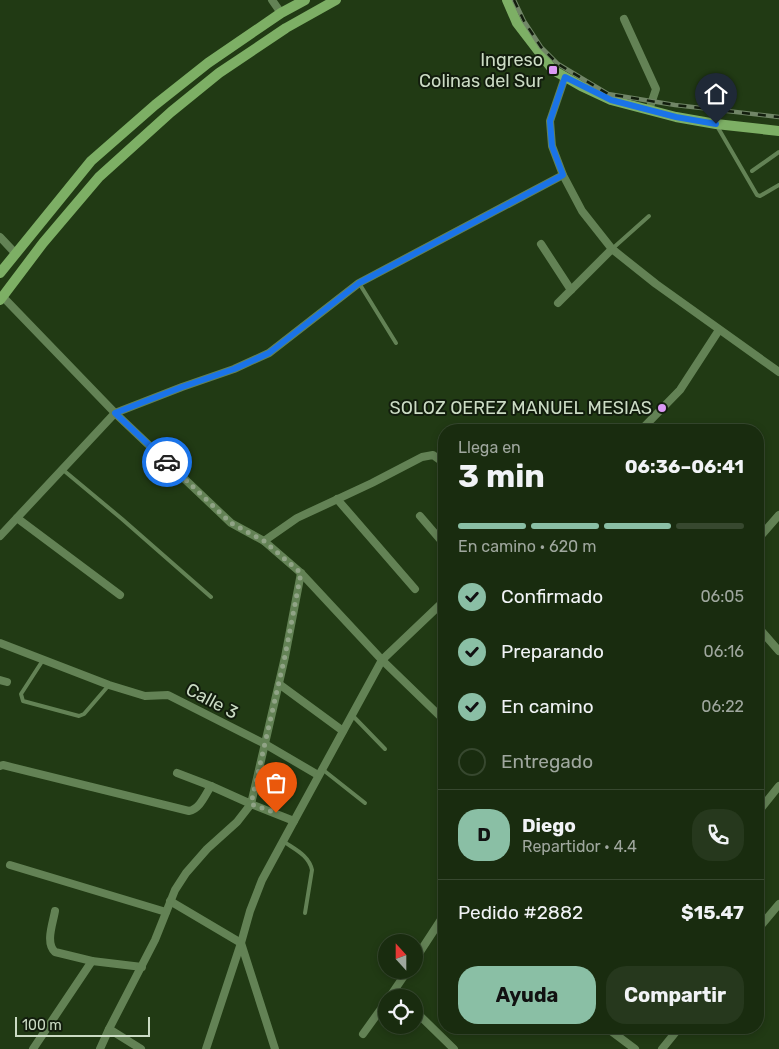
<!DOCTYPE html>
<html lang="es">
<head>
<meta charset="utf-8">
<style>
	body { margin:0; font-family:Rubik,sans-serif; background:#26381d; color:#f1f3f6; height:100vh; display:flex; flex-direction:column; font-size:19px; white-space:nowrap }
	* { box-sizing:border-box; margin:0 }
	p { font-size:16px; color:#9fa79e }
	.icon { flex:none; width:28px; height:28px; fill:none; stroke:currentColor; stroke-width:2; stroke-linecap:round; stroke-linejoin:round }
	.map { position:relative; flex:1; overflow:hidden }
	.side { position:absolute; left:438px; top:424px; width:326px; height:610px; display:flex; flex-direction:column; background:#192c0f; border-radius:20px; box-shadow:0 2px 8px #0003,0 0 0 1px #37482f }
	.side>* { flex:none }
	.needle { width:32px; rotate:339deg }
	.tools { position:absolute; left:378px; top:934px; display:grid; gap:10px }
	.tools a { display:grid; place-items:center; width:45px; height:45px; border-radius:50%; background:#192c0f; box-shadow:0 2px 8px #0003,0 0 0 1px #37482f; font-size:25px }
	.scale { position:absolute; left:15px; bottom:12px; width:135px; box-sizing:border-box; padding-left:5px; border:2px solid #cbdbc4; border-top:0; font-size:14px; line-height:18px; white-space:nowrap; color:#cbdbc4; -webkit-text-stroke:4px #121d0d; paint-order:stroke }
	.pin { position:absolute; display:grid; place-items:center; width:42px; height:42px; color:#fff; margin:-51px -21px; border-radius:50% 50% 50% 0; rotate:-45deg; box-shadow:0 0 5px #0007 }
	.pin .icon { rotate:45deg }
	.courier { position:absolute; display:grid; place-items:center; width:50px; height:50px; margin:-25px; border:4px solid #1a73e8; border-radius:50%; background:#fff; color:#222; box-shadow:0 1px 6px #0007 }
	.head em { font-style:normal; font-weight:700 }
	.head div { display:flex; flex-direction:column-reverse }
	.head { display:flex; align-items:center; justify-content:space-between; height:85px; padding:0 20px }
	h1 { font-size:32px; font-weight:700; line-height:38px }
	.bar { display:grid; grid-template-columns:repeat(4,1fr); gap:8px 5px; align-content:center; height:60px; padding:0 20px }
	.bar i { height:6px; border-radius:4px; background:#37482f }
	.bar .current { background:#8abfa5 }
	.bar p { grid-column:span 4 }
	.line { display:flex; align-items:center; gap:12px; padding:0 20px; border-top:1px solid #37482f }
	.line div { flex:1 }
	.round { display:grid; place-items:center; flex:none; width:52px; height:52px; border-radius:20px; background:#26381d }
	ol { padding:0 20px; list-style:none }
	li { display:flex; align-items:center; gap:15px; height:55px }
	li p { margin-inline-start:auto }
	li .icon { padding:5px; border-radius:50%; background:#8abfa5; color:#111; stroke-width:4 }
	li:last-child { color:#9fa79e }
	li i { width:28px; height:28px; border:2px solid #37482f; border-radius:50% }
	.button { display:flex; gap:10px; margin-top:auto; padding:10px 20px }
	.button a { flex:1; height:58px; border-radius:20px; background:#8abfa5; color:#111; font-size:20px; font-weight:700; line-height:58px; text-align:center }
	.button a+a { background:#26381d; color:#f1f3f6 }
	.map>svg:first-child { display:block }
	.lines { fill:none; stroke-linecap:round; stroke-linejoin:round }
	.lane { stroke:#638255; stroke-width:4 }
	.street { stroke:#638255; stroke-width:8 }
	.secondary { stroke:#7daf65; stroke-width:10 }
	.rail-casing { stroke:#718667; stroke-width:4.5 }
	.rail { stroke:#121d0d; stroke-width:2.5; stroke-dasharray:8; stroke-linecap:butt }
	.done { stroke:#90a386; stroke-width:5; stroke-dasharray:0 9 }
	.route { stroke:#1a73e8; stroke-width:6 }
	.poi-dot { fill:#db99f5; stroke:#121d0d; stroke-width:2 }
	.labels { text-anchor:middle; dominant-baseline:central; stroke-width:4; stroke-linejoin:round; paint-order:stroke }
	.poi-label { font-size:18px; fill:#cbdbc4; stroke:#121d0d; text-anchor:end }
	.street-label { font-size:18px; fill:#cbdbc4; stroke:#121d0d }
</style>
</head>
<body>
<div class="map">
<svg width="779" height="1049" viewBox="0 0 779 1049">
	<rect width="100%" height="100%" fill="#213a14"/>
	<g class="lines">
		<g class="lane">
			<polyline points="717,126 757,195 760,196 779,185"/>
			<polyline points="752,171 779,152"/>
			<polyline points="612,249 649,216"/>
			<polyline points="359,283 396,343"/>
			<polyline points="62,469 122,519 211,597"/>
			<polyline points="43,660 21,694 23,701 79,716 84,714 109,685"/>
			<polyline points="352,715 385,749"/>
			<polyline points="322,769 365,803"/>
			<path d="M283 841C294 849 309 855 312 870L305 913"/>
		</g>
		<g class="street">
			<polyline points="272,0 281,13"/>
			<polyline points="624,19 656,89 649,110"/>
			<polyline points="565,77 550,121 552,146 563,175 582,211 612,249 656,284 779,372"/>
			<polyline points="0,237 16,254"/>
			<polyline points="541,244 571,290"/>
			<polyline points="3,297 115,413 231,523 264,541 301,573 382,660 444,720"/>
			<polyline points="558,303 612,249"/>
			<polyline points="641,430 680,390 719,330"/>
			<polyline points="337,499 415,589"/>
			<polyline points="420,516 444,544"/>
			<polyline points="17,518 120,595"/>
			<polyline points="0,536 115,413 182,387 234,369 269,353 359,283 563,175"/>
			<polyline points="758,539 779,515"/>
			<polyline points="264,541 297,518 372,483 422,457 433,455 444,463"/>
			<polyline points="758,627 779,651"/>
			<polyline points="0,643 109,685 145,696 168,695 172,697 265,744 318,775"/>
			<polyline points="0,680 7,682"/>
			<polyline points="279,684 343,731"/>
			<polyline points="758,704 760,706"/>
			<path d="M0 766 3 765 189 811C200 809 205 795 211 786L251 804 285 657 301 573"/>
			<polyline points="177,773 211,786"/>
			<polyline points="758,812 779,786"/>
			<polyline points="10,865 166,912"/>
			<polyline points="170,901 241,943 275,1049"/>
			<polyline points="758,929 779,904"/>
			<polyline points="92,961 142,967"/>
			<polyline points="414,961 444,915"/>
			<polyline points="389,998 408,970"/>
			<polyline points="414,1010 454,1049"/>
			<polyline points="607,1028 635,1049"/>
			<polyline points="109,1029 141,1049"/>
			<polyline points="363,1034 386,1002"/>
			<path d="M33 1049 92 961 55 952C45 943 53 923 55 911"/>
			<polyline points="100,1049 109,1029 155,940 175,890 186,873 207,849 237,822 251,804 294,821"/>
			<polyline points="206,1049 241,943 250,911 262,880 294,821 382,660 444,601"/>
			<polyline points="662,1049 679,1028"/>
		</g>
		<g class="secondary">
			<polyline points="507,0 517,23 553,70 581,86 611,100 676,117 716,124 779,131"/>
			<polyline points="0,273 91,161 155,105 208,63 281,13 305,0"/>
			<polyline points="0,300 43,243 99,177 171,112 219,73 286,28 336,0"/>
		</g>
		<g class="rail-casing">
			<polyline id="rail" points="514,0 524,21 541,47 558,64 608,94 675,105 779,117"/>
		</g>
		<use href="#rail" class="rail"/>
	</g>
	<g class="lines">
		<polyline class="done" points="167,462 231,523 264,541 301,573 285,656 251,804 276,813"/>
		<polyline class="route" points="167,462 115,413 182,387 234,369 269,353 359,283 563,175 552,146 550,121 565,77 611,100 676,117 716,124"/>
	</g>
	<g class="poi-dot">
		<rect x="548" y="65" width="10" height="10" rx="2.5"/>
		<circle cx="662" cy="408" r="5"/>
	</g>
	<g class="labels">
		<g class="poi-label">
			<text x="543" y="60">Ingreso<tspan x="543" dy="21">Colinas del Sur</tspan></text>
			<text x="652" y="408">SOLOZ OEREZ MANUEL MESIAS</text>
		</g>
		<g class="street-label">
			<text transform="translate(212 701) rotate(28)">Calle 3</text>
		</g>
	</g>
</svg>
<div class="tools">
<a><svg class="needle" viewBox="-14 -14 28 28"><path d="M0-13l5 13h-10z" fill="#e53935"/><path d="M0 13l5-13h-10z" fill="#9fa79e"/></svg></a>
<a><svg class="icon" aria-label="locate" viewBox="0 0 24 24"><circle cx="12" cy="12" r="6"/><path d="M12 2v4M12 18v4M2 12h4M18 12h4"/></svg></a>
</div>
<div class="scale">100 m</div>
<div class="pin" style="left:276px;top:813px;background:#ea580c"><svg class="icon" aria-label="bag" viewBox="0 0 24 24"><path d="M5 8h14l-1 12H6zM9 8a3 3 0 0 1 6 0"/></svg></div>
<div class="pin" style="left:716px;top:124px;background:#1f2937"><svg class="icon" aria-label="home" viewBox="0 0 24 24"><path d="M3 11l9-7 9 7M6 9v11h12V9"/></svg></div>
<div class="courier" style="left:167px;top:462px"><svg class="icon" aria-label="car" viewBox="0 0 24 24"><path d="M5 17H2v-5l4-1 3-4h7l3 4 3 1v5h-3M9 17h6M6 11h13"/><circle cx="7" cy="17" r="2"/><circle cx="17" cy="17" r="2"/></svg></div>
<section class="side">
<div class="head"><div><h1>3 min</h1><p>Llega en</p></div><em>06:36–06:41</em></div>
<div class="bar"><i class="current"></i><i class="current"></i><i class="current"></i><i></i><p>En camino · 620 m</p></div>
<ol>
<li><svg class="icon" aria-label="check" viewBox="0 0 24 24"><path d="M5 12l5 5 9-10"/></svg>Confirmado<p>06:05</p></li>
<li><svg class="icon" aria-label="check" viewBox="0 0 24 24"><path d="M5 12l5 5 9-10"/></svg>Preparando<p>06:16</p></li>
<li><svg class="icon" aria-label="check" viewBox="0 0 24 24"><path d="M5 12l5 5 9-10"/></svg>En camino<p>06:22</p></li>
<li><i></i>Entregado</li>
</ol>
<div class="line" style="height:90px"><b class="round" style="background:#8abfa5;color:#111">D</b><div><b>Diego</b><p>Repartidor · 4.4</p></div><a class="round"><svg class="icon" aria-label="phone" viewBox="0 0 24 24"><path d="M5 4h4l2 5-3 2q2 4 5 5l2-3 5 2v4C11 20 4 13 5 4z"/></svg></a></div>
<div class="line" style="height:65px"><div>Pedido #2882</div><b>$15.47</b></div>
<div class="button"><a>Ayuda</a><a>Compartir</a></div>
</section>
</div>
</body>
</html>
